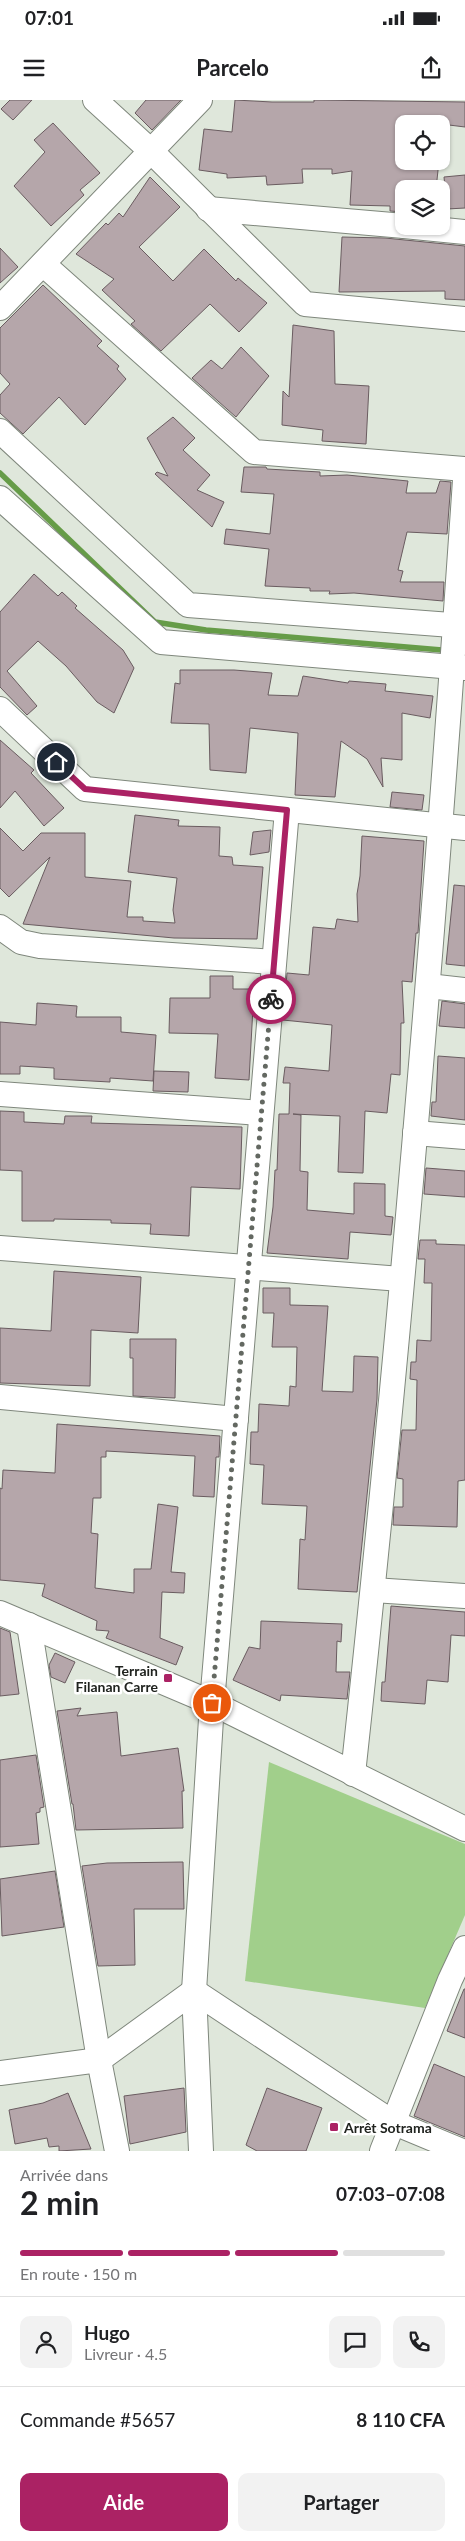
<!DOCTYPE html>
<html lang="fr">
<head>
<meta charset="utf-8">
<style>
	body { margin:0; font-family:Lato,sans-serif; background:#f2f2f2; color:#202124; height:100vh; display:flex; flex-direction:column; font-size:19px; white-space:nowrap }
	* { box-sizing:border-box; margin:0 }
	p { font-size:16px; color:#757577 }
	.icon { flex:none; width:28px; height:28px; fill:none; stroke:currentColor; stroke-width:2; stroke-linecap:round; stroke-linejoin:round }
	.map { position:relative; height:2051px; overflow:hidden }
	.sheet { display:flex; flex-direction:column; background:#fff; flex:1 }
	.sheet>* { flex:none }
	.buttons { position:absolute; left:395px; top:15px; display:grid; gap:10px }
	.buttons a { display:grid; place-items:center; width:55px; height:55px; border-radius:10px; background:#fff; box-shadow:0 1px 4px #0004; font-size:25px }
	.pin { position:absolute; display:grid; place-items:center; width:42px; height:42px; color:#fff; margin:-21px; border:2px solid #fff; border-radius:50%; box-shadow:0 1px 5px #0007 }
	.courier { position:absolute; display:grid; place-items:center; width:50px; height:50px; margin:-25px; border:4px solid #ab2264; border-radius:50%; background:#fff; color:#222; box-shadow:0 1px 6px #0007 }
	.overview em { font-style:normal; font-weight:700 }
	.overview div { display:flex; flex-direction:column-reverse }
	.overview { display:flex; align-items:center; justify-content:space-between; height:85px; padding:0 20px }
	h1 { font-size:32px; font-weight:700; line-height:38px }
	.bar { display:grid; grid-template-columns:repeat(4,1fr); gap:8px 5px; align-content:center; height:60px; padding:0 20px }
	.bar i { height:6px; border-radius:4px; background:#e0e0e0 }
	.bar .active { background:#ab2264 }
	.bar p { grid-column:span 4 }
	.line { display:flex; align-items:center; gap:12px; padding:0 20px; border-top:1px solid #e0e0e0 }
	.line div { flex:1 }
	.round { display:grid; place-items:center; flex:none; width:52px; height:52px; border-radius:10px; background:#f2f2f2 }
	.action { display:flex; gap:10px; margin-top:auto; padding:10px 20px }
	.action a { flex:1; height:58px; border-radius:10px; background:#ab2264; color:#fff; font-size:20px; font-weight:700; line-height:58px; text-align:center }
	.action a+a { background:#f2f2f2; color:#202124 }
	.status { display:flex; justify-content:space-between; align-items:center; height:35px; padding:0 25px; background:#fff; direction:ltr }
	.status svg { height:14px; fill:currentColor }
	header { display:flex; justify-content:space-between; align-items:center; height:65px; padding:0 20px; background:#fff; font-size:22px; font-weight:700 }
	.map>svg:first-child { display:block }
	.green { fill:#a1cf8b }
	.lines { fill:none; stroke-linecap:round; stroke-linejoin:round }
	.stream { stroke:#669c48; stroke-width:5.5 }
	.building { fill:#b5a6aa; stroke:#6a5c60 }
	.minor-casing { stroke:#7f877c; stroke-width:26 }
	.minor { stroke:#fff; stroke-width:24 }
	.done { stroke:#636861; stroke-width:5; stroke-dasharray:0 9 }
	.route { stroke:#ab2264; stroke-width:6 }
	.poi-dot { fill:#ab2264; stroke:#fff; stroke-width:2 }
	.labels { text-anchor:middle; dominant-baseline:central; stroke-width:5; stroke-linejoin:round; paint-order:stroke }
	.poi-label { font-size:14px; font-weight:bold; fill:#20231f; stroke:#fff; text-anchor:end }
</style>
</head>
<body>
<div class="status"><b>07:01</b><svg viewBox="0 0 49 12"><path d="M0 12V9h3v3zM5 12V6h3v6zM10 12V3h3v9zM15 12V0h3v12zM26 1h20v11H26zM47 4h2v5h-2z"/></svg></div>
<header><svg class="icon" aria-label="menu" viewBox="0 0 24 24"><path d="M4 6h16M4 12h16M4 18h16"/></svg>Parcelo<svg class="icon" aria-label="share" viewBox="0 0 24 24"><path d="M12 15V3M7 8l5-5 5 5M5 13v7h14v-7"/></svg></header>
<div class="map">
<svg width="465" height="2051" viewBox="0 0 465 2051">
	<rect width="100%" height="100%" fill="#dfe7db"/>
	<polygon class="green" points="269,1662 465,1744 465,1815 425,1908 245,1881"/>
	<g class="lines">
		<polyline class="stream" points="0,373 155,522 206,530 442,550"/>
	</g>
	<g class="building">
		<polygon points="10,0 32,0 13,20 1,9"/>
		<polygon points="146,0 181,0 152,30 135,13"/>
		<polygon points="235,0 272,2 314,2 314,0 465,2 465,27 441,24 404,24 404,61 439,61 436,89 404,89 404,112 390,111 390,106 350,105 352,71 332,74 332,69 302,69 303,83 267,85 266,76 227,78 227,74 199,70 204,29 232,32"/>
		<polygon points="53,23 100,73 80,90 84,95 51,126 14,86 45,52 34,40"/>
		<polygon points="465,75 465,108 447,109 444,77"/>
		<polygon points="150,77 180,107 139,147 173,181 204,149 236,181 238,178 267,203 239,232 210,204 161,251 131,224 135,221 102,190 114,179 76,154 106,123 108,125 119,113 123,117"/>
		<polygon points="342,137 385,138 465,146 465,200 445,199 445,191 339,192"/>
		<polygon points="0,148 18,167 0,183"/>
		<polygon points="43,185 102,241 97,246 119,266 117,269 126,279 85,325 59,297 23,334 0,313 0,295 10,284 0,273 0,228"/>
		<polygon points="293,225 334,231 335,284 369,286 366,344 322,341 323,330 282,325 283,291 289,297"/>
		<polygon points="241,247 269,276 236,317 192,278 211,260 222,269"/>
		<polygon points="173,317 195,338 183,350 210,375 197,390 224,402 212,427 155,374 157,372 168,376 147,338"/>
		<polygon points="244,367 266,367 267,369 320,372 320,376 347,375 408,381 406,393 436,393 440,381 451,382 447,434 407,432 398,470 403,471 400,482 444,482 443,501 354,493 329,494 330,491 310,491 310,488 265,486 269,449 224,444 226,429 270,434 274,394 241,392"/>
		<polygon points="34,474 58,496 62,492 77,506 75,508 123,550 134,568 114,613 97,602 66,566 38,541 7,571 37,606 27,615 0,587 0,512"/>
		<polygon points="180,570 234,570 272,573 268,595 298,596 303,576 348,583 349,581 386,584 385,591 433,596 430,618 402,613 402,660 381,658 383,687 367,659 341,641 335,697 295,695 298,633 250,628 246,673 210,670 209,624 171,623 175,583 180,584"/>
		<polygon points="0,640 34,670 31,673 64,708 44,726 15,691 0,708"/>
		<polygon points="392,692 424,695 422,710 390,707"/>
		<polygon points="135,715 179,720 178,726 220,727 219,756 232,757 233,765 263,767 257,839 174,838 23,824 50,757 9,797 0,788 0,728 23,751 41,733 85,733 85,777 131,781 127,817 143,817 143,821 175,823 173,810 177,778 128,772"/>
		<polygon points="271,730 269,752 250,755 253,732"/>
		<polygon points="362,736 424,741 418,833 416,833 412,882 402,881 404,923 401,923 400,975 391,974 387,1013 365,1011 363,1073 338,1072 340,1016 293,1014 301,1015 300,1071 308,1072 307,1110 354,1114 354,1083 385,1084 385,1116 393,1117 391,1135 350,1132 348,1159 267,1153 273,1107 275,1070 277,1070 279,1014 289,1014 290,983 283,983 285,967 329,971 332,925 283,920 287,873 309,875 313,827 335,829 337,819 358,822 357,794 360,776"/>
		<polygon points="454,785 465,786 465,866 446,864"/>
		<polygon points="210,876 233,876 233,889 254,889 249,980 215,978 218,934 169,933 170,898 210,898"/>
		<polygon points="442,901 465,904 465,928 439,926"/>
		<polygon points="37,903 77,906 76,917 121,917 121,932 156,935 153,981 110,978 110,982 54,979 54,968 20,966 20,974 0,974 0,922 36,925"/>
		<polygon points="438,956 465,958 465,1020 431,1016 432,1002 436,1002"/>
		<polygon points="154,971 189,972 188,992 153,991"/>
		<polygon points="0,1011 24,1012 24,1022 64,1024 65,1016 92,1016 91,1023 242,1027 240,1089 191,1087 189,1136 150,1134 151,1124 111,1123 111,1120 54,1119 54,1121 22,1121 22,1071 0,1070"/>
		<polygon points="426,1068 465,1071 465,1097 424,1094"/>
		<polygon points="420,1140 436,1140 436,1144 465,1145 465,1380 458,1381 457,1427 393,1425 394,1407 403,1407 403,1379 397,1378 402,1330 416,1330 417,1280 410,1279 411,1262 416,1262 417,1240 431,1241 432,1183 424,1183 425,1159 418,1159"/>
		<polygon points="54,1171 141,1177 138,1233 91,1230 90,1286 0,1283 0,1228 51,1231"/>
		<polygon points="263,1188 290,1188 290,1205 328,1206 322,1291 353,1292 354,1256 378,1257 377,1299 357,1492 298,1489 300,1439 305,1440 307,1406 262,1404 264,1365 250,1364 251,1332 258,1332 259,1304 289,1306 290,1286 296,1287 297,1247 272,1247 274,1213 263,1213"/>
		<polygon points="130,1239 176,1239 175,1298 133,1296 133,1258 130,1258"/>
		<polygon points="57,1324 220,1336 219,1357 216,1357 214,1397 193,1396 195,1356 106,1351 106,1357 101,1357 101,1398 93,1398 91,1433 98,1434 95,1488 134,1493 134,1469 151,1469 158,1404 178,1407 171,1472 185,1473 184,1493 162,1492 160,1538 183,1547 176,1565 106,1538 109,1531 96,1530 97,1521 42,1496 45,1484 0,1480 0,1388 2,1389 3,1370 55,1373"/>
		<polygon points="391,1506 465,1512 465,1536 451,1535 448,1582 427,1580 425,1604 381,1601 382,1582 385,1582"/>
		<polygon points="261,1521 342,1524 341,1542 337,1541 336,1572 350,1572 347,1599 281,1595 280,1601 233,1580 249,1547 260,1549"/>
		<polygon points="0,1528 10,1532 19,1594 0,1596"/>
		<polygon points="55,1553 75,1562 65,1583 51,1577 49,1565"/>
		<polygon points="81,1608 77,1616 117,1612 121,1656 178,1648 184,1691 182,1691 183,1728 76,1730 73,1704 72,1704 57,1611"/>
		<polygon points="36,1655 44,1707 40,1708 40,1712 36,1713 39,1744 0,1747 0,1660"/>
		<polygon points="183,1762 184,1809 134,1809 135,1865 98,1866 82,1766 107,1763"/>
		<polygon points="55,1771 64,1827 2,1836 0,1779"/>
		<polygon points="464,1889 465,1889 465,1938 447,1931"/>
		<polygon points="434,1964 465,1977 465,2037 414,2016"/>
		<polygon points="184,1988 186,2032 130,2044 124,1996"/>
		<polygon points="267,1988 322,2008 306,2051 257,2051 246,2045"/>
		<polygon points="68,1993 91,2049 59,2051 59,2046 49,2047 47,2038 15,2044 9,2010 43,2003"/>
	</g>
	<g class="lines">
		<g class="minor-casing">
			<g id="minor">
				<polyline points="95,0 151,51 305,204 465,219"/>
				<polyline points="208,109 404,126"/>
				<polyline points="404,126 465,132"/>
				<polyline points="43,164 254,352 465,369"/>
				<polyline points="0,208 200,0"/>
				<polyline points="0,331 188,505 465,526"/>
				<polyline points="0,398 161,542 465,568"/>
				<polyline points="0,609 85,689 465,728"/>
				<polyline points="0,827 21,842 40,846 274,862"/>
				<polyline points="428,886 465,890"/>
				<polyline points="0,994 261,1013"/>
				<polyline points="415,1033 465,1037"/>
				<polyline points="0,1148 401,1179"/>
				<polyline points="0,1297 236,1319"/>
				<polyline points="373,1490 465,1496"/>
				<polyline points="0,1513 212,1603 465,1729"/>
				<polyline points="29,1525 99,1960 117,2051"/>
				<path d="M353 1674C400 1243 436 812 465 380"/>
				<polyline points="194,1891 392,2022 462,2051"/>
				<polyline points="0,1973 99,1960 194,1891"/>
				<polyline points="201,2051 194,1891 212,1603 287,710"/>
				<polyline points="382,2051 450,1880 465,1848"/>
			</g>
		</g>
		<use href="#minor" class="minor"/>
	</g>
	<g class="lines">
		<polyline class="done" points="212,1603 271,899"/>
		<polyline class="route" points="56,662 85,689 287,710 271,899"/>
	</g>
	<g class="poi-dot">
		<rect x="163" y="1573" width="10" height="10" rx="2.5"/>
		<rect x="329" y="2022" width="10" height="10" rx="2.5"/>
	</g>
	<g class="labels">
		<g class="poi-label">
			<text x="158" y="1570">Terrain<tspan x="158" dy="16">Filanan Carre</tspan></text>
			<text x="344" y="2027" text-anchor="start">Arrêt Sotrama</text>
		</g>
	</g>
</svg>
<div class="buttons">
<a><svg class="icon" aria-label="locate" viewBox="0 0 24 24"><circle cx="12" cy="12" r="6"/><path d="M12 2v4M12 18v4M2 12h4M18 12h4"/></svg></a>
<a><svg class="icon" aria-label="layers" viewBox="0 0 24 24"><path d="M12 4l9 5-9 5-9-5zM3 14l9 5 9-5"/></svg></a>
</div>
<div class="pin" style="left:212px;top:1603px;background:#ea580c"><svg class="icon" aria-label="bag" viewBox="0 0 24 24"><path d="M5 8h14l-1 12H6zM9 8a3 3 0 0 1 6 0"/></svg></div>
<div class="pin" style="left:56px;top:662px;background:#1f2937"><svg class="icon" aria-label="home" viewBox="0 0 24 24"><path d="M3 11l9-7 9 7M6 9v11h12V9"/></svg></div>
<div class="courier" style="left:271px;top:899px"><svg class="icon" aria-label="bike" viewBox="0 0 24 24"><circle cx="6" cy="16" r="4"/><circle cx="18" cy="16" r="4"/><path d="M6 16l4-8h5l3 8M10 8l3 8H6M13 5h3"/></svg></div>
</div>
<section class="sheet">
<div class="overview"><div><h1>2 min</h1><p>Arrivée dans</p></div><em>07:03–07:08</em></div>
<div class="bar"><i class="active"></i><i class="active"></i><i class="active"></i><i></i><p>En route · 150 m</p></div>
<div class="line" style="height:90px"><a class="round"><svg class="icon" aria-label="person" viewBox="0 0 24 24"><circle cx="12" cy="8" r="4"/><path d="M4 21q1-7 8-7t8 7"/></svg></a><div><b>Hugo</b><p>Livreur · 4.5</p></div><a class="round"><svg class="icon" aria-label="chat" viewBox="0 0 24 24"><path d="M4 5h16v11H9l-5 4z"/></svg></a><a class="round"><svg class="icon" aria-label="phone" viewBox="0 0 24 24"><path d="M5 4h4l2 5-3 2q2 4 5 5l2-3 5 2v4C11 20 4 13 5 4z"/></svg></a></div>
<div class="line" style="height:65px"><div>Commande #5657</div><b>8 110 CFA</b></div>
<div class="action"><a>Aide</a><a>Partager</a></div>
</section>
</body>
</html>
